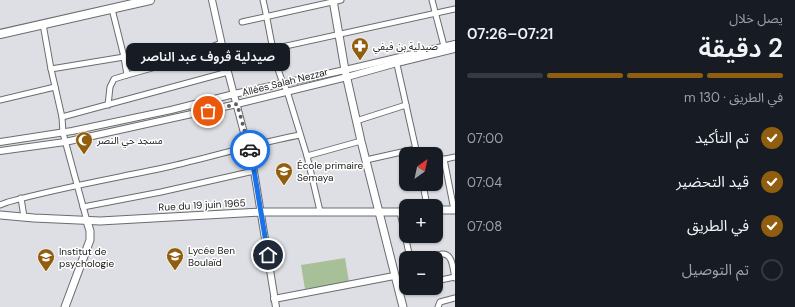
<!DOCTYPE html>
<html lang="ar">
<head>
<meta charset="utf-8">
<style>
	body { margin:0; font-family:"DM Sans","Noto Sans Arabic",sans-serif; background:#20242c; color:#f1f3f6; direction:rtl; height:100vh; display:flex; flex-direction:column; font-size:15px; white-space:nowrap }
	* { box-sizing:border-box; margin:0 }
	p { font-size:13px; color:#9ea1a6 }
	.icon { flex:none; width:22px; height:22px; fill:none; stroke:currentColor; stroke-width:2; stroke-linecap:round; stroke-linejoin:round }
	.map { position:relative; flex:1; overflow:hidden; direction:ltr }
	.side { display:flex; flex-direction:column; background:#171b24; width:340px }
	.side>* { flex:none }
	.needle { width:26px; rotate:33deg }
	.fabs { position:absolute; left:399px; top:147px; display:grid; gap:8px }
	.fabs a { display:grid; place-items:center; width:44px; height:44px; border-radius:8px; background:#171b24; box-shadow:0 1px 3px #0004; font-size:20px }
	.pin { position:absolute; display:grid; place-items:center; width:34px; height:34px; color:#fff; margin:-17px; border:2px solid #fff; border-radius:50%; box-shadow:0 1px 4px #0007 }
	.courier { position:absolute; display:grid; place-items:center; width:40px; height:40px; margin:-20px; border:3px solid #1a73e8; border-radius:50%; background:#fff; color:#222; box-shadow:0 1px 5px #0007 }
	.bubble { position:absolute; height:28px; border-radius:8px; background:#171b24; box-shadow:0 1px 3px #0004; font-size:13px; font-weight:600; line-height:28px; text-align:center; direction:rtl }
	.headline em { font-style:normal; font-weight:600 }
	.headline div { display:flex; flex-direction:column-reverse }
	.headline { display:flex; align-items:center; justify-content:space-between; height:68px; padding:0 12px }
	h1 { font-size:26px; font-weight:600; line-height:30px }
	.bar { display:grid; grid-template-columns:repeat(4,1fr); gap:6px 4px; align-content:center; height:48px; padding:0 12px }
	.bar i { height:5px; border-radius:3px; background:#363941 }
	.bar .on { background:#905e0e }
	.bar p { grid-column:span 4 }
	ol { padding:0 12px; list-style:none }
	li { display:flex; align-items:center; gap:12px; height:44px }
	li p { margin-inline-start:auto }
	li .icon { padding:4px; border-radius:50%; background:#905e0e; color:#fff; stroke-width:4 }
	li:last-child { color:#9ea1a6 }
	li i { width:22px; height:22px; border:2px solid #363941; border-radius:50% }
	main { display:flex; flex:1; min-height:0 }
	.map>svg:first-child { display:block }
	.green { fill:#a7c098 }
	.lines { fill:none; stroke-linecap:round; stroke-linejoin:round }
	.minor-casing { stroke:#6a6c70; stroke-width:7 }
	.tertiary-casing { stroke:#6a6c70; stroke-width:8 }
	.secondary-casing { stroke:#6a6c70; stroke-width:9 }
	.primary-casing { stroke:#6a6c70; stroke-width:10 }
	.minor { stroke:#fff; stroke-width:5 }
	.tertiary { stroke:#fff; stroke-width:6 }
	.secondary { stroke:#fff; stroke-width:7 }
	.primary { stroke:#fff; stroke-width:8 }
	.done { stroke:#5f5f62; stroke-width:4; stroke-dasharray:0 7.2 }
	.route { stroke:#1a73e8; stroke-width:5 }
	.labels { text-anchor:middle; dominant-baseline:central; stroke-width:3; stroke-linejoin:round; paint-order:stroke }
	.poi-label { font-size:10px; fill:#1a1a1c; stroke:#fff; text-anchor:start }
	.street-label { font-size:10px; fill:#1a1a1c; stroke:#fff }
</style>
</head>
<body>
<main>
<section class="side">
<div class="headline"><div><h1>2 دقيقة</h1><p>يصل خلال</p></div><em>07:21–07:26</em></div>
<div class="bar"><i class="on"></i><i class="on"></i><i class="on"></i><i></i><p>في الطريق · 130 m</p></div>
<ol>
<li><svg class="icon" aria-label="check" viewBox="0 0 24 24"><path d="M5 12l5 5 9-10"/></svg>تم التأكيد<p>07:00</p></li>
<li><svg class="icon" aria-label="check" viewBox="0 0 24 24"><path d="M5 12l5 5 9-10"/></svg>قيد التحضير<p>07:04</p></li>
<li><svg class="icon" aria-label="check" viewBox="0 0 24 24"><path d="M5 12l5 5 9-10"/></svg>في الطريق<p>07:08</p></li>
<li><i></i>تم التوصيل</li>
</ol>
</section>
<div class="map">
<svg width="455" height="307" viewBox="0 0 455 307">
	<rect width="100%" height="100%" fill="#dedfe4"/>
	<polygon class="green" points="345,258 349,282 305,289 301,265"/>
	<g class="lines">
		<g class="minor-casing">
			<g id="minor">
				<path d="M263 0C270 28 273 66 287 91L307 156 320 211"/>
				<polyline points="432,0 444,46"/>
				<polyline points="112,9 124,57 127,75 181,60 221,43"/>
				<polyline points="242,22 341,0"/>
				<polyline points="43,24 51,69 62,117 63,133 87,221"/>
				<polyline points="245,55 455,9"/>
				<polyline points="396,60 417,154"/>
				<polyline points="51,69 124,57"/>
				<polyline points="0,100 55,87"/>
				<polyline points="108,105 110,87 114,79 127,75"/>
				<polyline points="62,117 228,72"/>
				<polyline points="356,121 406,105"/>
				<polyline points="307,156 361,141"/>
				<polyline points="444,159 454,210"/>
				<polyline points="366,160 415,149"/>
				<polyline points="436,161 455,157"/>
				<polyline points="423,184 427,206"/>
				<polyline points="21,198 24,217"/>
				<path d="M0 205 8 202C62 187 117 178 172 166 215 156 257 143 300 135"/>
				<polyline points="83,207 161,192 254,171"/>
				<polyline points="400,212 410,258"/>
				<path d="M429 258C434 257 438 255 442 254 453 253 453 270 455 278"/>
				<polyline points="436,281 455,277"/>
				<polyline points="398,289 406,288"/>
				<polyline points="438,307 440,302 455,298"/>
			</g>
		</g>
		<g class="tertiary-casing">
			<g id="tertiary">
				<polyline points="212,0 228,72 254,171 276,307"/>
				<polyline points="0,142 72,131 171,110 234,94 345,70 455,44"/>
				<polyline points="0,151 65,142 237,104 347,77 397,63 455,49"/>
				<polyline points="274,299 394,276"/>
			</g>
		</g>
		<g class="secondary-casing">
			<g id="secondary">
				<polyline points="333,0 345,70 361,141 403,307"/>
				<polyline points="436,210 455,210"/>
				<polyline points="0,215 34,218 100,221 261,212 406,212"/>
				<polyline points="65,307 90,240 90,231 87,221"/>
			</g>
		</g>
		<g class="primary-casing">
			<polyline id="primary" points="0,34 150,0"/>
		</g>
		<use href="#minor" class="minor"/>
		<use href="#tertiary" class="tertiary"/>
		<use href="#secondary" class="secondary"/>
		<use href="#primary" class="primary"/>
	</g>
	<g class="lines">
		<polyline class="done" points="208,111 237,104 250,150"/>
		<polyline class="route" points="250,150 254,170 268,255"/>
	</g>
	<defs>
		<g id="pharmacy-pin" transform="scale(0.9)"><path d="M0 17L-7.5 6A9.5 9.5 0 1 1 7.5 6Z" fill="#905e0e" stroke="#fff"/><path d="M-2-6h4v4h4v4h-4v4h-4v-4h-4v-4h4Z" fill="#fff"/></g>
		<g id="mosque-pin" transform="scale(0.9)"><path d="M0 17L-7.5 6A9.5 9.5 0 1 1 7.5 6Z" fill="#905e0e" stroke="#fff"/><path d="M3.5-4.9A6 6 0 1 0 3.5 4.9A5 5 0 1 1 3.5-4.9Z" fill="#fff"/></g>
		<g id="school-pin" transform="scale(0.9)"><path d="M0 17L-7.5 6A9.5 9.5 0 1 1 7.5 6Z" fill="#905e0e" stroke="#fff"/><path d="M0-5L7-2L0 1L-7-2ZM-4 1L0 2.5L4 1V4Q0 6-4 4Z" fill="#fff"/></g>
		<g id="university-pin" transform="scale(0.9)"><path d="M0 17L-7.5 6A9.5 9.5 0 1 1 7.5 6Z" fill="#905e0e" stroke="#fff"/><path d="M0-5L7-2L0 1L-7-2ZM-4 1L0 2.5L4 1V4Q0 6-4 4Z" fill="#fff"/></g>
	</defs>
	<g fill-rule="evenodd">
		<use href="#pharmacy-pin" x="360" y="46"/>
		<use href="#mosque-pin" x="84" y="140"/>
		<use href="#school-pin" x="284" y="171"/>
		<use href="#school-pin" x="175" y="256"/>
		<use href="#university-pin" x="46" y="257"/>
	</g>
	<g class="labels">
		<g class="poi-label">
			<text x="373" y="46">صيدلية بن فيفي</text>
			<text x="97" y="140">مسجد حي النصر</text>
			<text x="297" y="165">École primaire<tspan x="297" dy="12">Semaya</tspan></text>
			<text x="188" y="250">Lycée Ben<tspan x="188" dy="12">Boulaïd</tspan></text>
			<text x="59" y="251">Institut de<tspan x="59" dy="12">psychologie</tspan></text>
		</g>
		<g class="street-label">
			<text transform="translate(285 82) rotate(-14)">Allées Salah Nezzar</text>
			<text transform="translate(202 205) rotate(-3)">Rue du 19 juin 1965</text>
		</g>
	</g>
</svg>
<div class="fabs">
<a><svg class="needle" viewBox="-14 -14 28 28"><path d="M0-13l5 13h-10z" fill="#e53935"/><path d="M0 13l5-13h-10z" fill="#9ea1a6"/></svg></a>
<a>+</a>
<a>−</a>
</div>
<div class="pin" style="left:208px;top:111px;background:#ea580c"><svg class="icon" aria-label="bag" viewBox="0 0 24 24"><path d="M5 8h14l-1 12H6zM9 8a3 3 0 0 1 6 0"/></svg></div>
<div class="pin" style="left:268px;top:255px;background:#1f2937"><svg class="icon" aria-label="home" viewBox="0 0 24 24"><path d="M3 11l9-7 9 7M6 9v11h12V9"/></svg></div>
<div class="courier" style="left:250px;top:150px"><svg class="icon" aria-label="car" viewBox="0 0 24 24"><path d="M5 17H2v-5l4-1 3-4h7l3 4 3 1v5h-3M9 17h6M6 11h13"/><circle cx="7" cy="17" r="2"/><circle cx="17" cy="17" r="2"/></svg></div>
<div class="bubble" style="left:126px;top:43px;width:164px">صيدلية ڨروف عبد الناصر</div>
</div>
</main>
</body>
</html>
